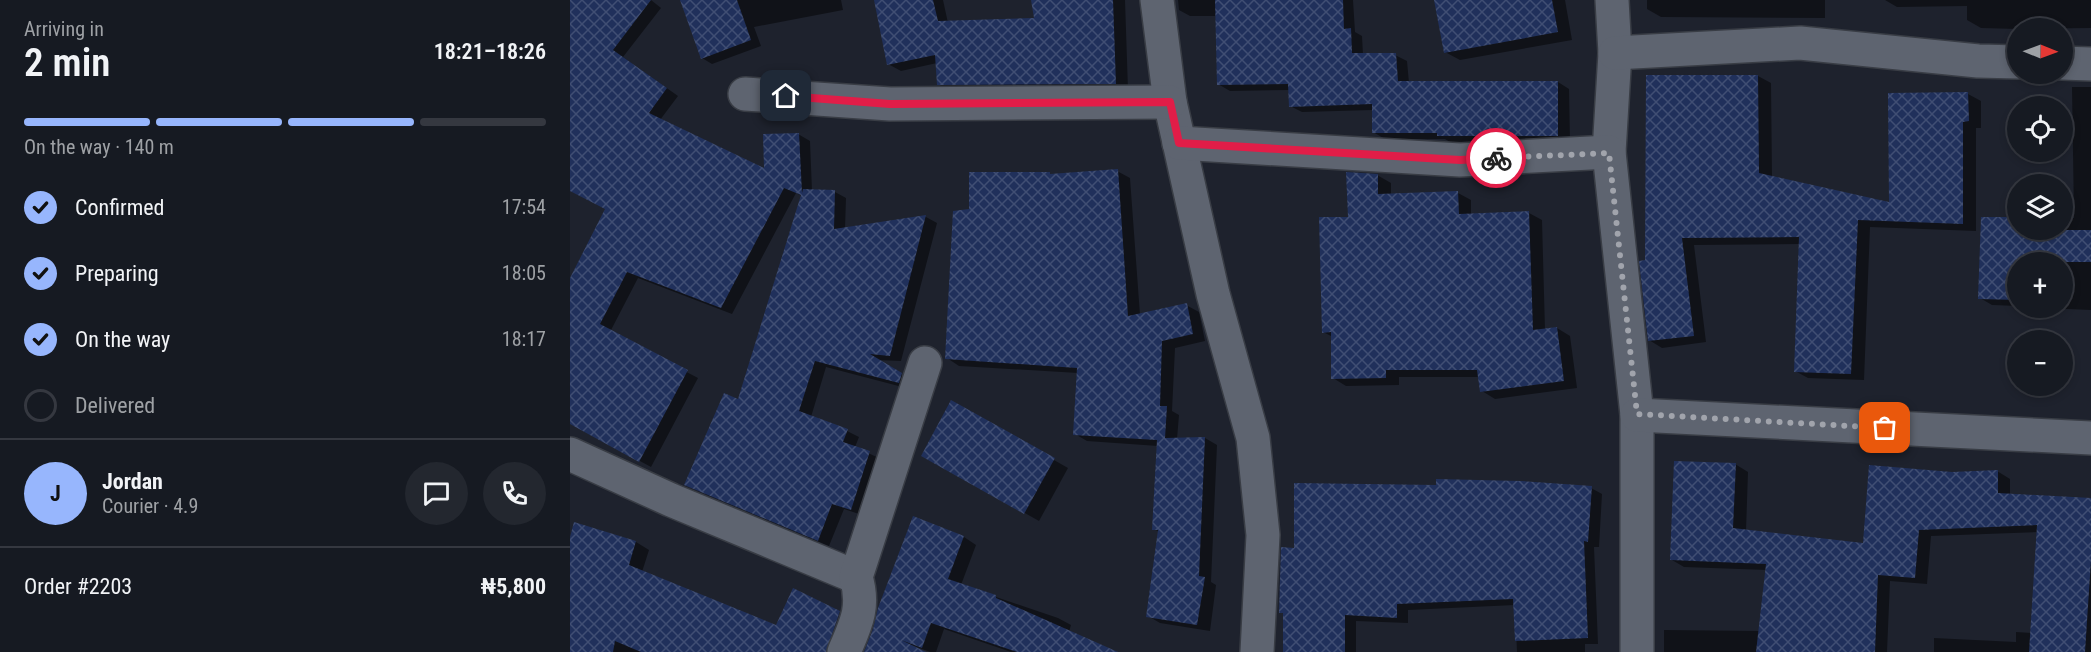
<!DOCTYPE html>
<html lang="en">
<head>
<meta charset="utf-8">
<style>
	body { margin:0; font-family:"Roboto Condensed",sans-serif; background:#23272f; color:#f1f3f6; height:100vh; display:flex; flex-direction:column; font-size:22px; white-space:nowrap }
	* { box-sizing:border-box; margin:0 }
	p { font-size:20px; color:#9ea1a5 }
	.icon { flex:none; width:33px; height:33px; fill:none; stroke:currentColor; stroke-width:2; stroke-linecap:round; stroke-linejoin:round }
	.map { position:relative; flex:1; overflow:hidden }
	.sheet { display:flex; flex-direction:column; background:#161a22; width:570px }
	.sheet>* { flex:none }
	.needle { width:39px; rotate:91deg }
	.fabs { position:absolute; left:1437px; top:18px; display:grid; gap:12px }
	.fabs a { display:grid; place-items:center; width:66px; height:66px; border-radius:50%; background:#161a22; box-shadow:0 3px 9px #0003,0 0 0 2px #353840; font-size:30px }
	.pin { position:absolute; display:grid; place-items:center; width:51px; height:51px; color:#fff; margin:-26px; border-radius:12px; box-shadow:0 3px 9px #0006 }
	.courier { position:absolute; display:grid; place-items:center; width:60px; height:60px; margin:-30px; border:4px solid #e11d48; border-radius:50%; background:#fff; color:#222; box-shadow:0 2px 8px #0007 }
	.summary em { font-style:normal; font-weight:600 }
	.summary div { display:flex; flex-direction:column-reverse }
	.summary { display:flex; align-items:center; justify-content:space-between; height:102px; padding:0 24px }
	h1 { font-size:39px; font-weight:600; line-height:45px }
	.bar { display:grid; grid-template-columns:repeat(4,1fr); gap:9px 6px; align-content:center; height:72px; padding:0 24px }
	.bar i { height:8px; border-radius:4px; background:#353840 }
	.bar .current { background:#97b6fd }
	.bar p { grid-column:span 4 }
	.line { display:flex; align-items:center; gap:15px; padding:0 24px; border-top:2px solid #353840 }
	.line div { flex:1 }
	.round { display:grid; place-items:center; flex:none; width:63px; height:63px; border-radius:32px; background:#23272f }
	ol { padding:0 24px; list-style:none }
	li { display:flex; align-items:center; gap:18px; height:66px }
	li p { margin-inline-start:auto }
	li .icon { padding:6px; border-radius:50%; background:#97b6fd; color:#111; stroke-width:4 }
	li:last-child { color:#9ea1a5 }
	li i { width:33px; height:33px; border:3px solid #353840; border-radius:50% }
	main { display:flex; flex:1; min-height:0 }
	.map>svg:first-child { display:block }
	.shadow { fill:#0007 }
	.building { fill:url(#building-cross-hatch) }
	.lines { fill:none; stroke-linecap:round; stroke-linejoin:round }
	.minor-casing { stroke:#393d45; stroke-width:36 }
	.minor { stroke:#5e6470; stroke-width:33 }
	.done { stroke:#a1a4ac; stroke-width:6; stroke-dasharray:0 10.8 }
	.route { stroke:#e11d48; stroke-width:8 }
</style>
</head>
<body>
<main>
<section class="sheet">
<div class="summary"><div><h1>2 min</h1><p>Arriving in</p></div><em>18:21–18:26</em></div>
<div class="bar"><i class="current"></i><i class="current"></i><i class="current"></i><i></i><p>On the way · 140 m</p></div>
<ol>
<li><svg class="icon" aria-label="check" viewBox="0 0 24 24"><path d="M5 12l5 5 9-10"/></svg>Confirmed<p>17:54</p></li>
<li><svg class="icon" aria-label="check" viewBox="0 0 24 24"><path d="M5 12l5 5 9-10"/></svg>Preparing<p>18:05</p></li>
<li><svg class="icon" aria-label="check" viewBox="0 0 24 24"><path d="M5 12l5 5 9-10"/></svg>On the way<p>18:17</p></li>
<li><i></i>Delivered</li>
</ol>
<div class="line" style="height:108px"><b class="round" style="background:#97b6fd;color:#111">J</b><div><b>Jordan</b><p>Courier · 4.9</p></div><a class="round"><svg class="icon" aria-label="chat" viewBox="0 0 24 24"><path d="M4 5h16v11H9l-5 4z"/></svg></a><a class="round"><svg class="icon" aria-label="phone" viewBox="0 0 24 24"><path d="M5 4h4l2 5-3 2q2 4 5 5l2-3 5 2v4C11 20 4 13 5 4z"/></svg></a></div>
<div class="line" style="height:78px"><div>Order #2203</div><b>₦5,800</b></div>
</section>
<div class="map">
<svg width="1521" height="652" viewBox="0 0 1521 652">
	<defs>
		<pattern id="building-cross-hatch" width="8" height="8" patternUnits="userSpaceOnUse" patternTransform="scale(1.5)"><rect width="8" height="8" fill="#20305b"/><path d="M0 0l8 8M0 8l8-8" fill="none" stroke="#404e73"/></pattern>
	</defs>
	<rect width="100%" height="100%" fill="#1e222d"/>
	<g class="shadow">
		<polygon points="0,0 81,0 91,8 53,57 108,96 90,120 196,170 228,134 240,141 242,191 265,192 276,198 275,229 356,217 367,223 331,361 306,360 343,381 340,389 256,367 241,417 277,431 289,437 285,447 311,459 292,515 274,509 259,546 128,491 116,485 169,401 232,196 226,193 162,314 68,278 40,332 128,378 81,467 0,423 0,281 37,209 0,190"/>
		<polygon points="111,0 271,0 273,10 184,27 191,46 142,64 132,58"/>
		<polygon points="305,0 373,0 378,23 466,20 463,0 555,0 558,90 380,91 368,84 367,63 331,71 318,64"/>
		<polygon points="608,0 783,0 785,32 792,36 793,55 825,55 837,61 839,83 988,82 999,89 1000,142 880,142 875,139 815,139 803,132 803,110 732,112 720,106 720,90 660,91 648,84 647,16 620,16 609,10"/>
		<polygon points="866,0 995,0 1002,40 890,60 875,52"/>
		<polygon points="1077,0 1255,0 1255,18 1091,17 1077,9"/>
		<polygon points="1315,0 1521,0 1521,28 1448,29 1411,28 1397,20 1397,6 1327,7"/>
		<polygon points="1188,76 1201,83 1202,178 1321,204 1398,94 1411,101 1411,128 1406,128 1406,231 1300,227 1294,380 1238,378 1225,371 1230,244 1124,245 1136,342 1092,348 1079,340 1077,261"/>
		<polygon points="1502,87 1521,87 1521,310 1473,308 1492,308 1492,262 1448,262 1448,306 1422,305 1410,298 1448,230 1492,230 1492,218 1504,218"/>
		<polygon points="547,171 560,178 570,315 616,305 629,312 635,341 605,348 602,411 609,415 607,439 635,438 647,445 641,582 646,585 640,631 590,623 578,616 589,532 584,529 588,446 517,441 505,434 508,373 389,366 377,358 401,210 479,174 482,175"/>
		<polygon points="807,175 821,183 821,195 888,193 901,200 901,215 959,213 972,220 975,330 987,328 1000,336 1007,388 925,399 912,391 910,377 829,377 829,385 776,386 763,378 763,337 753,332 780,218"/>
		<polygon points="382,402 498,468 469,521 353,456"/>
		<polygon points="1165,464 1178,472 1176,531 1294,544 1382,473 1427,471 1440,479 1440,495 1521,500 1521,652 1364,652 1364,638 1446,642 1446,632 1462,633 1468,532 1361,536 1357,584 1320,581 1317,652 1094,652 1094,630 1190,631 1197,570 1114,567 1102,560"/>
		<polygon points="1021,488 1032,494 1029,547 1024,547 1028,644 1015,644 1015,652 947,652 945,605 838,610 838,623 786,621 786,652 714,652 715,614 710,612 726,549"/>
		<polygon points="343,518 394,537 406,545 391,585 488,618 501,625 499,632 545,652 441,652 374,629 366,652 360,652 318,636"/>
		<polygon points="0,542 66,542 79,550 72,572 254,652 0,652"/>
	</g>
	<g class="building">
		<polygon points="0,0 81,0 43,50 97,88 79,113 194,168 193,134 229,133 232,193 233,189 265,190 264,229 356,215 320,356 300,354 332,373 329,383 245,361 229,411 278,429 273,442 300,451 281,510 262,504 248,541 114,485 154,393 168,399 231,195 214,188 151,308 57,272 30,324 118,370 69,462 0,424 0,278 35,209 0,191"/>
		<polygon points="110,0 167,0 181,40 131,59"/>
		<polygon points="304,0 363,0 368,21 464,18 461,0 543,0 546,84 367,85 365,55 317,65"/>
		<polygon points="645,0 773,0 774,29 781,28 782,53 826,53 828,81 988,81 988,136 867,136 867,133 802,133 802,104 719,107 718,84 647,85"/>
		<polygon points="864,0 982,0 988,32 874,53"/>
		<polygon points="1076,75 1188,75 1189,173 1319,202 1318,93 1398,92 1399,121 1393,122 1393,224 1288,220 1281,374 1224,372 1229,237 1112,238 1124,336 1078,341 1069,261 1075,260"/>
		<polygon points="548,169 558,316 617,303 623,334 592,341 590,406 597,406 595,438 635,437 629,576 635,577 627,625 576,617 588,530 582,530 587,440 503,435 507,368 375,359 383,211 399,209 399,172 480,172 480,174"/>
		<polygon points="776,172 808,174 808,194 888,191 889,214 959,211 963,330 987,327 994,381 910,392 907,370 816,370 816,378 761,379 761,332 752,333 749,217 778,217"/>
		<polygon points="1411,217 1448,217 1448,230 1521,230 1521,262 1448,262 1448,300 1408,299"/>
		<polygon points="381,400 485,458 454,514 351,456"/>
		<polygon points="1104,461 1166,463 1163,528 1293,543 1299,465 1382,472 1428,470 1428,493 1521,498 1521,560 1515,652 1459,652 1467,525 1349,530 1345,578 1308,575 1305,652 1186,652 1196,564 1100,560"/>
		<polygon points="866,479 951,481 1022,486 1018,542 1014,541 1018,638 945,641 943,599 827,604 827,618 775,615 775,652 713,652 713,613 709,613 711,547 724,548 724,483 866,485"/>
		<polygon points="343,516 394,536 378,579 426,595 426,598 548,652 447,652 361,623 352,648 331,640 356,652 294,652 303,629 308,608"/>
		<polygon points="4,522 66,541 59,565 206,625 223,588 270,611 256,652 71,652 45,641 43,652 0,652 0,537"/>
	</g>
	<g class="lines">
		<g class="minor-casing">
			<g id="minor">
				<polyline points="587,0 600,102 643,294 683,438 693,535 687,652"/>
				<polyline points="1042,0 1045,53 1039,152 1067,415 1067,652"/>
				<polyline points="1045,53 1230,43 1408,61 1448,62"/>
				<polyline points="1492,63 1521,64"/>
				<polyline points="175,94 320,104 600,102"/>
				<polyline points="609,143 890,160 1039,152"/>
				<polyline points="1067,415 1521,438"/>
				<polyline points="0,454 101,500 286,577"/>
				<path d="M274 652C286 624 295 607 286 577L355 363"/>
			</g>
		</g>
		<use href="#minor" class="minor"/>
	</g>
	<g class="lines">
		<polyline class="done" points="926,158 1039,153 1067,414 1315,428"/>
		<polyline class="route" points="216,96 320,104 600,102 609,143 890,160 926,158"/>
	</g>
</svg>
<div class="fabs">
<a><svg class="needle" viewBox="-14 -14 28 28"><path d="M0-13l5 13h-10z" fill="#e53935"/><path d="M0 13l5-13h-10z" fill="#9ea1a5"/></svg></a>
<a><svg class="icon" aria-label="locate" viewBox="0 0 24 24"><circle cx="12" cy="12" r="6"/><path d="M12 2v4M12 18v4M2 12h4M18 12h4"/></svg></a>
<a><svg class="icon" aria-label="layers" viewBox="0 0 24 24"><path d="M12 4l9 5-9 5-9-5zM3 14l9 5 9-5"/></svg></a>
<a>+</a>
<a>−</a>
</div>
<div class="pin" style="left:1315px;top:428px;background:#ea580c"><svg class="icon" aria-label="bag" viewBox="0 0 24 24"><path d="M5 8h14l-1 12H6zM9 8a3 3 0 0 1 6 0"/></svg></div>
<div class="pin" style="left:216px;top:96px;background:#1f2937"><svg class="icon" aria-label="home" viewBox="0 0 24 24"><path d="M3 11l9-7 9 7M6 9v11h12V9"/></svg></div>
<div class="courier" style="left:926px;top:158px"><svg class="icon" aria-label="bike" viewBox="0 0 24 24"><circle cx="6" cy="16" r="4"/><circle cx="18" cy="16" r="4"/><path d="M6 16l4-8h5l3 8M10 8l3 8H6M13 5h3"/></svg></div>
</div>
</main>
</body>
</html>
